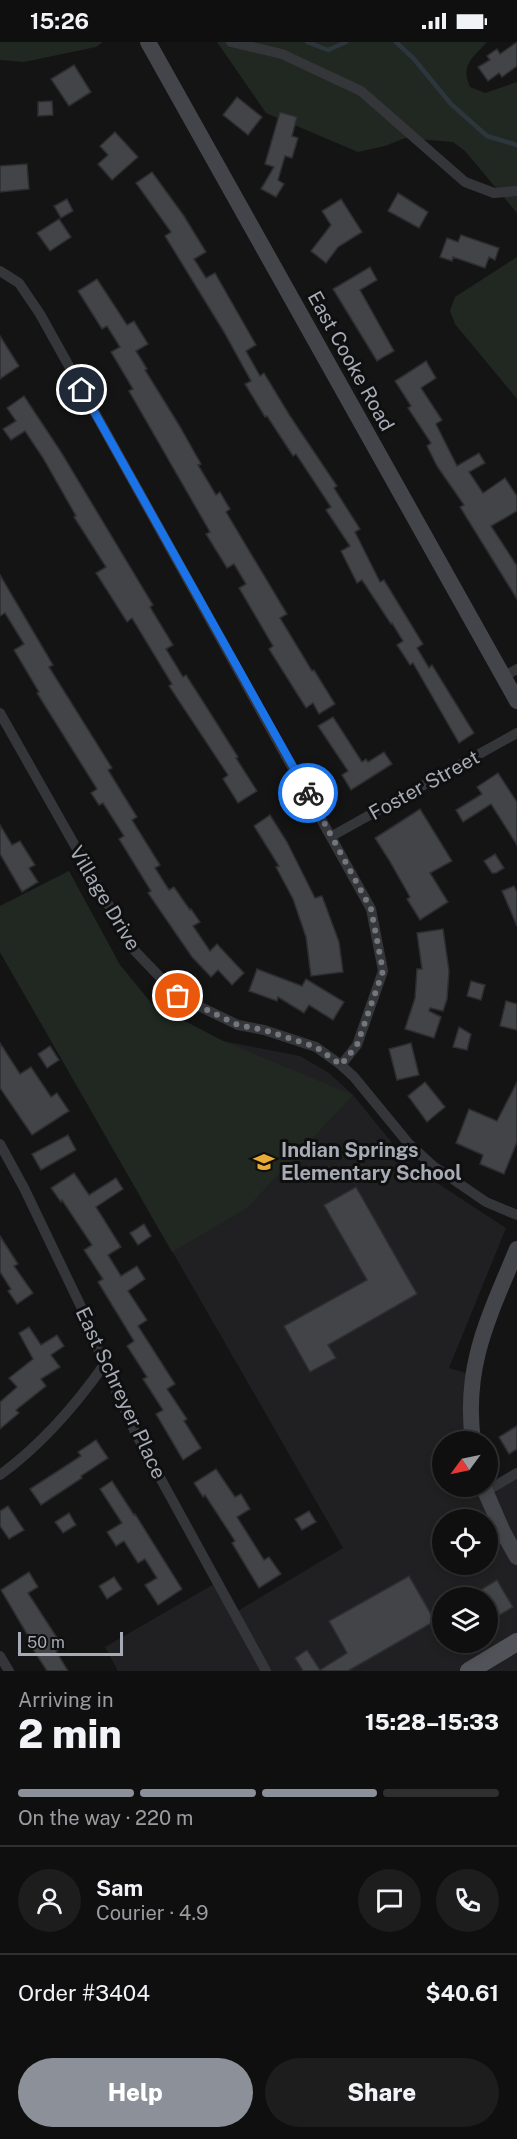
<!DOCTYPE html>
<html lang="en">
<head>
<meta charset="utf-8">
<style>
	body { margin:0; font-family:"Public Sans",sans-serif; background:#1d1d1e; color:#f1f3f6; height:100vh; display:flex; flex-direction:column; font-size:22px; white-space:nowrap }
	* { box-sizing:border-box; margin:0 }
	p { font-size:20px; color:#9b9c9f }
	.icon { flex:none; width:33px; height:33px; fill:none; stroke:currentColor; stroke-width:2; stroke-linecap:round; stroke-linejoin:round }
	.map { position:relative; height:1629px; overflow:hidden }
	.drawer { display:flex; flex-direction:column; background:#0f0f10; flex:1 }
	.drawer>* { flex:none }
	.needle { width:39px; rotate:237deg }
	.tools { position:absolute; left:432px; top:1389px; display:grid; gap:12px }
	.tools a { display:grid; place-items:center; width:66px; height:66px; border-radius:50%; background:#0f0f10; box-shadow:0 3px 9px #0003,0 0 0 2px #2f2f30; font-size:30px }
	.scale { position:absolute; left:18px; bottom:15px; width:105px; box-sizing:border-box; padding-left:6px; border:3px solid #a6abb5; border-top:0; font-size:16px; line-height:21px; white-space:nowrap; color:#a6abb5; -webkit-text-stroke:4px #0f0f10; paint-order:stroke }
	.pin { position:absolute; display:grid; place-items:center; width:51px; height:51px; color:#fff; margin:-26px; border:3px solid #fff; border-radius:50%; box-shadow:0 2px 6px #0007 }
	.courier { position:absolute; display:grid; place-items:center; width:60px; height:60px; margin:-30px; border:4px solid #1a73e8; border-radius:50%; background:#fff; color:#222; box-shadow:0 2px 8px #0007 }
	.headline em { font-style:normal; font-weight:800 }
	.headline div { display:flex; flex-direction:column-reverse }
	.headline { display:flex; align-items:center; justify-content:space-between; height:102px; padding:0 18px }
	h1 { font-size:39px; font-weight:800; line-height:45px }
	.bar { display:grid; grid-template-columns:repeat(4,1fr); gap:9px 6px; align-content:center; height:72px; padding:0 18px }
	.bar i { height:8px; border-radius:4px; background:#2f2f30 }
	.bar .on { background:#8c9099 }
	.bar p { grid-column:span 4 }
	.line { display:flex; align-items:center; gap:15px; padding:0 18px; border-top:2px solid #2f2f30 }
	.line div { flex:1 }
	.round { display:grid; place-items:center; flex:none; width:63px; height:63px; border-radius:32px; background:#1d1d1e }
	.button { display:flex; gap:12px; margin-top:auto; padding:12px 18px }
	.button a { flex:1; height:69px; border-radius:36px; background:#8c9099; color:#fff; font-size:24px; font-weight:800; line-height:69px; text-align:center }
	.button a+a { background:#1d1d1e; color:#f1f3f6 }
	.status { display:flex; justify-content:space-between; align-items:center; height:42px; padding:0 30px; background:#0f0f10; direction:ltr }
	.status svg { height:16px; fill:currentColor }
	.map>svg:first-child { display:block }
	.built { fill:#202022; fill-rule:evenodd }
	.green { fill:#202821 }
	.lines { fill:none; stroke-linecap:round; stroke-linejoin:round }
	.stream { stroke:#2d363d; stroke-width:4.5 }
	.building { fill:#434448; stroke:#2e2e31; stroke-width:1.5 }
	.minor { stroke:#35363a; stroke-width:10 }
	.secondary { stroke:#43454a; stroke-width:16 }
	.primary { stroke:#515359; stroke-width:18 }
	.done { stroke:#73767d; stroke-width:6; stroke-dasharray:0 10.8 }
	.route { stroke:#1a73e8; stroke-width:8 }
	.labels { text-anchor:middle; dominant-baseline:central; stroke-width:6; stroke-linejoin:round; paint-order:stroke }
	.street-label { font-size:20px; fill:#a6abb5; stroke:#0f0f10 }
	.poi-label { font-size:20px; font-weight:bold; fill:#a6abb5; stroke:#0f0f10; text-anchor:start }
</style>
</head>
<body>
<div class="status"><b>15:26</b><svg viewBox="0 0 49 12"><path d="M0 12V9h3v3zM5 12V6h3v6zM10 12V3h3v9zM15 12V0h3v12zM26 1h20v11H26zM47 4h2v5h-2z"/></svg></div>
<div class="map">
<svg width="517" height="1629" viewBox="0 0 517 1629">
	<rect width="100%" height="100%" fill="#141415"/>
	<path class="built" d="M69 829 120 923 152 962 223 999 300 1014 329 1031 353 1053 411 1124 506 1186 449 1326 466 1331 469 1399 442 1400V1444L478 1445 480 1452 517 1431V1629H118L105 1605 214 1542 231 1573 343 1506 0 910V864ZM442 1478H488V1522H442ZM442 1556H488V1600H442Z"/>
	<g class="green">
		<polygon points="0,0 103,0 96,5 24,20 0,18"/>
		<path d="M217 0H487C473 16 460 22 470 45L485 51 517 40V171L465 109 453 100 405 96 385 104 358 110 266 71Z"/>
		<polygon points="517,215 517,357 455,282 450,269 455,255"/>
		<polygon points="69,829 120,923 152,962 223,999 353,1053 247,1166 172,1210 0,910 0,864"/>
	</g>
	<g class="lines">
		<g class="stream">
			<polyline points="307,0 328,8 346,0"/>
			<polyline points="396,0 414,17 451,62 487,94 517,103"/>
		</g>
	</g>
	<g class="building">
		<polygon points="517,0 517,24 502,35 499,31 488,39 478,25 490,18 487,14 497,7 500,12"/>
		<polygon points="74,23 91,50 69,64 51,37"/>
		<polygon points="237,55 262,75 248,93 223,73"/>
		<polygon points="52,59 53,73 38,74 38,60"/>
		<polygon points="280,70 297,75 292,94 298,96 292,116 285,114 278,138 284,142 276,155 261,147 274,125 265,122"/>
		<polygon points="115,90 138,115 112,138 98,122 108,113 100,104"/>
		<polygon points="27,122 29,147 0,150 0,124"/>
		<polygon points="152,130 184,174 206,210 194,217 206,236 215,231 256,303 246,309 260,334 264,331 290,374 337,444 334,446 360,487 355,490 380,540 384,538 423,602 417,606 429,626 432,623 474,691 459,701 413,621 410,623 397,603 403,599 392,581 391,582 362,538 357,541 341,509 350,504 326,468 331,465 296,412 293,414 267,374 265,375 245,342 251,339 224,290 165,194 171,190 136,141"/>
		<polygon points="398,151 428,170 419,186 388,169"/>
		<polygon points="67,157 73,169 61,176 54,164"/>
		<polygon points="341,157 362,190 338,205 326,221 311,209 331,183 322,169"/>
		<polygon points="59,177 71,195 50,209 37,191"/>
		<polygon points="461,193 499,206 495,218 489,215 485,226 453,215 452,219 440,215 447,196 458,200"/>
		<polygon points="370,225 377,238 360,248 394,309 377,319 333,247"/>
		<polygon points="97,237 127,283 134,279 148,302 136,309 147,327 145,328 179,383 201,422 198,423 216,453 220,450 230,467 226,470 287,572 280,576 312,629 314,628 335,662 319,672 313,661 306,666 269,607 273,604 239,546 246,542 234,522 227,526 206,492 210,490 129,349 133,347 111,310 120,305 107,284 102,287 78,249"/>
		<polygon points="0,294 19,324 0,337"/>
		<polygon points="426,319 436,336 421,346 442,378 436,382 457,424 479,411 485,421 469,430 483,451 505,436 517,454 517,469 491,484 517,524 517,557 460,465 464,463 437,424 427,404 431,401 408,366 411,364 395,339"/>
		<polygon points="24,354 61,410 153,563 150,565 173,603 166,607 183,635 186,633 209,669 238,715 236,716 257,749 238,761 223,737 228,733 169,644 172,642 132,576 127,580 96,531 106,525 74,475 76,474 43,416 25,389 11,398 3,387 16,379 7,366"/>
		<polygon points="0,533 53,623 49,625 112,726 108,728 137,775 132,778 160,823 155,826 169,848 174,845 190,868 191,867 200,880 193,884 210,909 217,902 244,931 232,943 218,928 211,935 192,915 148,851 151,849 119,797 124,794 103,761 99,763 91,751 97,747 37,651 39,650 14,608 24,602 5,571 0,574"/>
		<polygon points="333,675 362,720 366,717 368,720 384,710 392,722 351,748 342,733 348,729 318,684"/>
		<polygon points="498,731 517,760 517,803 491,762 463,780 456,768 482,752 477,745"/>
		<polygon points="420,767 452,819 430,831 448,860 420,878 407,857 410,855 389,818 375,796"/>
		<polygon points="270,773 287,800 315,856 322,854 339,900 343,930 311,934 306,895 293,857 276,825 279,824 254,784"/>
		<polygon points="0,783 12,803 20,799 35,823 29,826 38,840 22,850 0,812"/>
		<polygon points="495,812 504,826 496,831 492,831 484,819"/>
		<polygon points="514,844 517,850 517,884 502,849"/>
		<polygon points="443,887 449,929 447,957 443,969 430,966 429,969 441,975 434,996 405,987 415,956 417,927 422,927 417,891"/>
		<polygon points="257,927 302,944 306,937 344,960 333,978 309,963 304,971 278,955 277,959 249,949"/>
		<polygon points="471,939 485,943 481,958 467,954"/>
		<polygon points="506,959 517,962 517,988 500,984"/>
		<polygon points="459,985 471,992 467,1008 453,1005"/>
		<polygon points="0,1001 20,1032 31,1025 51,1055 57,1051 69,1069 32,1093 0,1046"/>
		<polygon points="411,1001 419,1033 397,1038 389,1007"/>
		<polygon points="50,1004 59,1018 47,1026 38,1012"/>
		<polygon points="425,1040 445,1065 427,1080 408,1054"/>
		<polygon points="517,1040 517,1100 504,1132 480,1122 483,1113 456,1101 469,1067 497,1079"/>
		<polygon points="68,1093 76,1108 41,1128 32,1112"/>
		<polygon points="74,1131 89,1153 116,1136 123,1147 96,1165 121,1205 108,1213 121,1234 137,1224 145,1237 128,1249 147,1278 138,1284 175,1342 167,1347 187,1377 184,1379 201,1406 183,1418 156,1372 163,1368 143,1337 147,1335 127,1304 134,1299 98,1240 103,1237 84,1208 92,1203 62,1158 61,1160 51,1146"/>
		<polygon points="356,1145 417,1252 328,1303 336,1316 310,1330 284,1284 367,1238 324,1163"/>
		<polygon points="144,1182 151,1194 138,1203 130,1191"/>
		<polygon points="0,1194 18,1222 14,1224 33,1251 17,1262 8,1249 11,1247 0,1230"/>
		<polygon points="29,1285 41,1303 57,1293 64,1304 51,1313 60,1325 41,1337 46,1344 16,1368 19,1371 0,1387 0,1360 17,1345 9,1336 33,1317 19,1291"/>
		<polygon points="517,1384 517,1407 509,1412 499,1395"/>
		<polygon points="96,1398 108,1416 81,1434 82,1436 41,1463 30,1447 81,1414 78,1410"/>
		<polygon points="216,1427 235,1455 241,1452 250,1467 237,1475 264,1518 269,1515 281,1532 259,1546 232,1501 235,1499 205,1453 203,1455 194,1441"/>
		<polygon points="112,1439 134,1473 135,1472 182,1547 158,1563 145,1543 157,1536 145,1517 138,1521 124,1499 116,1504 107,1490 122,1481 100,1447"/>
		<polygon points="8,1464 24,1488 9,1497 0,1484 0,1469"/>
		<polygon points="309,1469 316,1480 302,1488 295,1477"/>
		<polygon points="69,1471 76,1483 63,1491 55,1480"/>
		<polygon points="29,1530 38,1545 28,1551 63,1605 56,1609 68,1629 47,1629 29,1601 31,1599 1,1548"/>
		<polygon points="409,1534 435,1579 348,1629 303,1629 295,1616 307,1608 320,1628 347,1611 329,1579"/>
		<polygon points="114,1535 122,1547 107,1557 99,1544"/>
		<polygon points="497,1538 513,1565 488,1580 488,1556 467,1556"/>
	</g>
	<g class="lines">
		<g class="minor">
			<polyline points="231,0 282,12 361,49 465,140 494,151 517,149"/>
			<polyline points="0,229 19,241 40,272 371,867 383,929 357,1003 341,1023"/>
			<polyline points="503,635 517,627"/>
			<polyline points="0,671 134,908 178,954 238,983 264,988 316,1005 341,1023 354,1035 409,1102 432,1123 486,1160 517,1173"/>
			<polyline points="332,794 517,691"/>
			<polyline points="0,1102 24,1146 85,1273 104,1323 135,1390 266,1629"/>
			<path d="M0 1433C41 1403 75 1364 104 1323"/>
			<polyline points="485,1450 517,1431"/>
			<polyline points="0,1614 9,1629"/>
		</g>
		<g class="secondary">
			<polyline points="148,0 517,659"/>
			<path d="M473 1400C463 1323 489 1275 517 1207"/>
			<polyline points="483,1444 503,1490 517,1515"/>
		</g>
		<polyline class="primary" points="469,1629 517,1600"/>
	</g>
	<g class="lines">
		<polyline class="done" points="178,954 238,983 264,988 316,1005 341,1023 357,1003 383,929 371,867 308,751"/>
		<polyline class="route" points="82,348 308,751"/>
	</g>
	<defs>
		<g id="school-bare" transform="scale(1.62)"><path d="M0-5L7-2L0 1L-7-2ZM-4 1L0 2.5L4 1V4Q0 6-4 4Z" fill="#ebac36" stroke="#0f0f10" stroke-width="2.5" paint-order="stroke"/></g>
	</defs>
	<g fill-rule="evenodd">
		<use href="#school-bare" x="264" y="1120"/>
	</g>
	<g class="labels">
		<g class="street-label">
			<text transform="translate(351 319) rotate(61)">East Cooke Road</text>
			<text transform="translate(424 743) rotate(-29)">Foster Street</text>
			<text transform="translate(105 856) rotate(59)">Village Drive</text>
			<text transform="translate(121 1351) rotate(65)">East Schreyer Place</text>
		</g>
		<g class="poi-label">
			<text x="281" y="1108">Indian Springs<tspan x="281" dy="23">Elementary School</tspan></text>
		</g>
	</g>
</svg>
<div class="tools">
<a><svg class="needle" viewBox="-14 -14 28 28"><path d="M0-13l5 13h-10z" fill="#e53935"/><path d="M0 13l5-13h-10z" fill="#9b9c9f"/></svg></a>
<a><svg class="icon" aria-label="locate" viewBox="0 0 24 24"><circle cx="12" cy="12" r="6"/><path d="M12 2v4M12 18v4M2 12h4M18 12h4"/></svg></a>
<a><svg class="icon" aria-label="layers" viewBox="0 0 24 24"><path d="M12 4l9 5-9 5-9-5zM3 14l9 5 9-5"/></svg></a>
</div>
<div class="scale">50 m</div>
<div class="pin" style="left:178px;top:954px;background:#ea580c"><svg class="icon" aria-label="bag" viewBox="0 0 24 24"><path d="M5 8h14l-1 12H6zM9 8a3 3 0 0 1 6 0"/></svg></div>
<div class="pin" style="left:82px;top:348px;background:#1f2937"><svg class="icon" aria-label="home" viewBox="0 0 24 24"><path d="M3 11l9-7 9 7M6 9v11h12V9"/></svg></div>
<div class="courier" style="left:308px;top:751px"><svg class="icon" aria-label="bike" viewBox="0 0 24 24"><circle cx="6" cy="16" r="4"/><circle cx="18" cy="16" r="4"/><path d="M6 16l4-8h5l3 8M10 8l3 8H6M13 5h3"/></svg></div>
</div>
<section class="drawer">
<div class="headline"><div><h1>2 min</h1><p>Arriving in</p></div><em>15:28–15:33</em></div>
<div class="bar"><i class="on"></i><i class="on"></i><i class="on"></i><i></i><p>On the way · 220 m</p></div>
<div class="line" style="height:108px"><a class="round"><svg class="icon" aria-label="person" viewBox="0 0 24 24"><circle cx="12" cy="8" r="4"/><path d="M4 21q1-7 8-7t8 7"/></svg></a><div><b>Sam</b><p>Courier · 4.9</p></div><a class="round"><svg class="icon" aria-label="chat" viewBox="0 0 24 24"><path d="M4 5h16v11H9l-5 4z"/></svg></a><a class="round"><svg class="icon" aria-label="phone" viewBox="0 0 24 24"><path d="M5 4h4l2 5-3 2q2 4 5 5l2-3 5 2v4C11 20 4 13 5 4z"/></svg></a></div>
<div class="line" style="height:78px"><div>Order #3404</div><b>$40.61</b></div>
<div class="button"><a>Help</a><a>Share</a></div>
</section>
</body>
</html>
